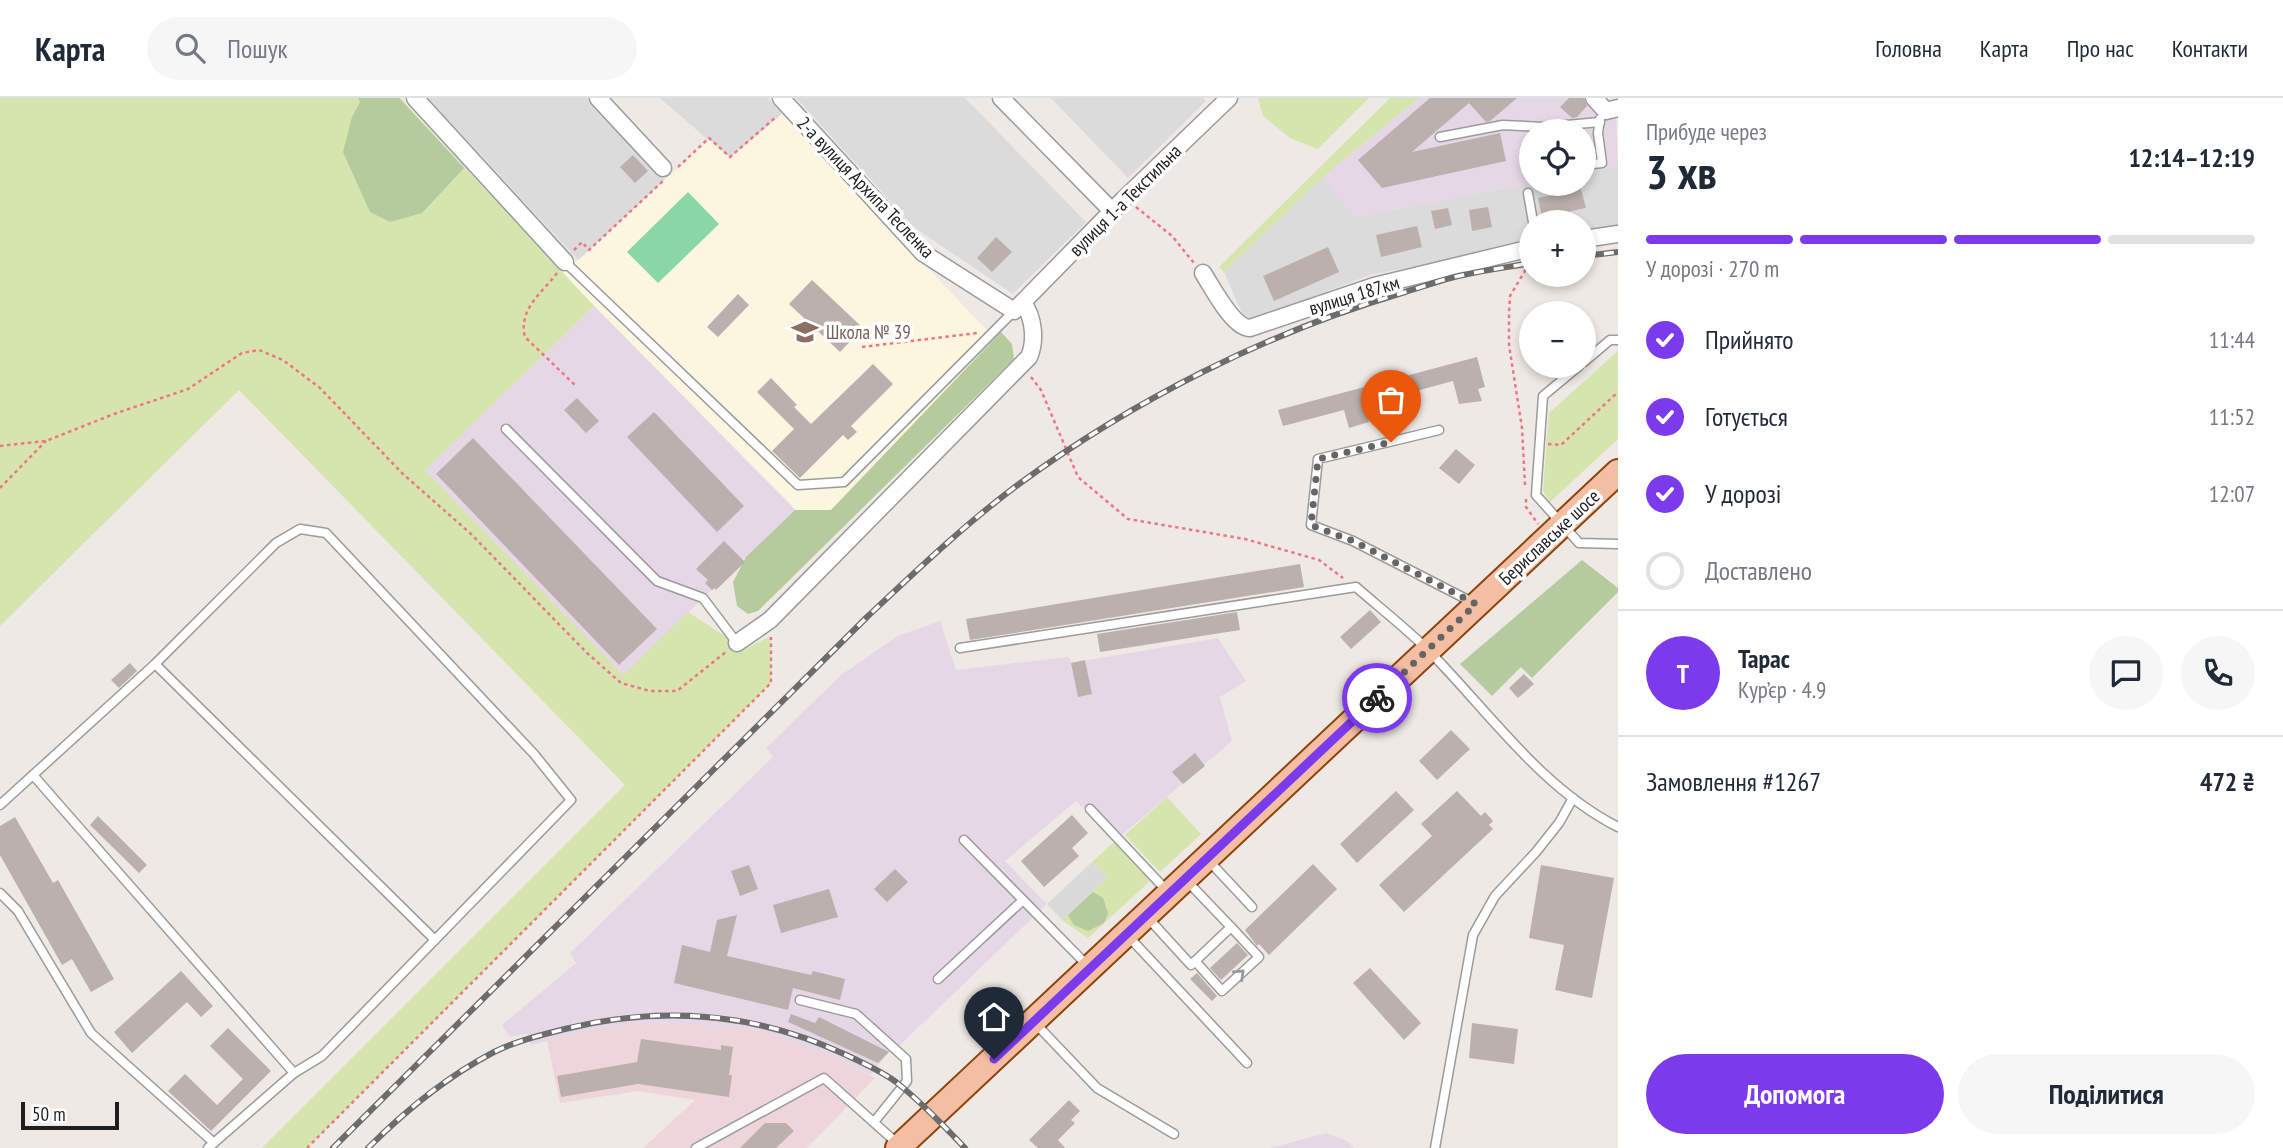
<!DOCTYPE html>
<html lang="uk">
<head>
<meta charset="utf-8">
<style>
	body { margin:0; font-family:"PT Sans Narrow",sans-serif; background:#f6f6f7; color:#1f2937; height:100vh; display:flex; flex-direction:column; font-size:26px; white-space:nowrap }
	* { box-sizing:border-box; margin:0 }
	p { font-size:23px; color:#747a83 }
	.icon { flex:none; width:38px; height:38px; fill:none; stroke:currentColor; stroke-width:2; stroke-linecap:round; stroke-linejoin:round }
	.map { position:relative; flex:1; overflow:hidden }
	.details { display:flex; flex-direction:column; background:#fff; width:665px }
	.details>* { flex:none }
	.tools { position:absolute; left:1519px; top:21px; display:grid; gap:14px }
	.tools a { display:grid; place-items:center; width:77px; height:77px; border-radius:50%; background:#fff; box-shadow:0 4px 10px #0003; font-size:35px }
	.scale { position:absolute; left:21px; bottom:18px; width:98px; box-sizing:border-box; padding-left:7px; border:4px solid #1e1e1e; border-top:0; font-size:19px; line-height:24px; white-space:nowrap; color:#1e1e1e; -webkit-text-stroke:5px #fff; paint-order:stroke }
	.pin { position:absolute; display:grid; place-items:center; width:60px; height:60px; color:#fff; margin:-72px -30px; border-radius:50% 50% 50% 0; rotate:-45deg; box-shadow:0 0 7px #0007 }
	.pin .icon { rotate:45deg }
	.courier { position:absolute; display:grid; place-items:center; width:70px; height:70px; margin:-35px; border:5px solid #7c3aed; border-radius:50%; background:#fff; color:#222; box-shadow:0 2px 9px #0007 }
	.headline em { font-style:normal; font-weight:700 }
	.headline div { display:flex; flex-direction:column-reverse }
	.headline { display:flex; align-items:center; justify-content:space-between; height:119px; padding:0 28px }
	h1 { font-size:46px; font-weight:700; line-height:52px }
	.bar { display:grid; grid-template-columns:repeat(4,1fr); gap:10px 7px; align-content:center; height:84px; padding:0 28px }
	.bar i { height:9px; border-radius:5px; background:#e0e1e3 }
	.bar .selected { background:#7c3aed }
	.bar p { grid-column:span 4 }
	.line { display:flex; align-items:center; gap:18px; padding:0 28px; border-top:2px solid #e0e1e3 }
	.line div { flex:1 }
	.round { display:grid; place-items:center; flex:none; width:74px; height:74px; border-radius:37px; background:#f6f6f7 }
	ol { padding:0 28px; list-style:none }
	li { display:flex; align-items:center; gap:21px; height:77px }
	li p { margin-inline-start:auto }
	li .icon { padding:7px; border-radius:50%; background:#7c3aed; color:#fff; stroke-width:4 }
	li:last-child { color:#747a83 }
	li i { width:38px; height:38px; border:4px solid #e0e1e3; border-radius:50% }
	.primary-button { display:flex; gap:14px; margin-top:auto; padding:14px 28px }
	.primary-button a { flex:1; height:80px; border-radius:42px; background:#7c3aed; color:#fff; font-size:28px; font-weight:700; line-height:80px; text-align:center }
	.primary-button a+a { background:#f6f6f7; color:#1f2937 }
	header { display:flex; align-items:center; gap:42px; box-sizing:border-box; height:98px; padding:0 35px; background:#fff; border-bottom:2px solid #e0e1e3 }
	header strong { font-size:33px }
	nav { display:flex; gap:38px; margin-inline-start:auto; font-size:24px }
	.search { width:490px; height:63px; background:#f6f6f7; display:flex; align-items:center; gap:18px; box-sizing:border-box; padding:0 24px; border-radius:38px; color:#747a83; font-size:26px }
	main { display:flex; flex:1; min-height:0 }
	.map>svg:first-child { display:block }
	.residential { fill:#dcdbdb }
	.commercial { fill:#eed5da }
	.industrial { fill:#e6d7e7 }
	.education { fill:#fcf5df }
	.grass { fill:#d6e4ae }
	.forest { fill:#b5ca9d }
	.pitch { fill:#89d7a6 }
	.parking { fill:#dadada }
	.building { fill:#bbb0ae }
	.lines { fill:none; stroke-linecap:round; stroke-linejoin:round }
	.service-casing { stroke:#9b9b9b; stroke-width:11 }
	.minor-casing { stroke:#9b9b9b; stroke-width:19 }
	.primary-casing { stroke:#8c430c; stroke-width:28 }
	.path { stroke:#ef7586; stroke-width:2.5; stroke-dasharray:3.5 3.5; stroke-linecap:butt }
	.service { stroke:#fff; stroke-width:8 }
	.minor { stroke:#fff; stroke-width:16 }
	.primary { stroke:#f4bea3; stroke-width:24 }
	.rail-casing { stroke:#6c6c6c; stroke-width:6 }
	.rail { stroke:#fff; stroke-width:3.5; stroke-dasharray:10; stroke-linecap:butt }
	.oneway { stroke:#9a9a9a }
	.done { stroke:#676564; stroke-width:7; stroke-dasharray:0 12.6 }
	.route { stroke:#7c3aed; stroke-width:9 }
	.labels { text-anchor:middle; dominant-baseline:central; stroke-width:7; stroke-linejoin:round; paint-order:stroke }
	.street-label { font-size:19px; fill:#1e1e1e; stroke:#fff }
	.education-label { font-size:19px; fill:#785e54; stroke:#fff; text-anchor:start }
</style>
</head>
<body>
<header>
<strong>Карта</strong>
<div class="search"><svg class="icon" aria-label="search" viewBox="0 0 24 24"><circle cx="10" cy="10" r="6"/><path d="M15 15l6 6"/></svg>Пошук</div>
<nav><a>Головна</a><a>Карта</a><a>Про нас</a><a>Контакти</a></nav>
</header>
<main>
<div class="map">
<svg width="1618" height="1050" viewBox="0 0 1618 1050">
	<rect width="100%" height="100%" fill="#eee9e5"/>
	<g class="residential">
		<polygon points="428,0 587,0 665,82 578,162"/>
		<polygon points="660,0 768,0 782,16 730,61"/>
		<polygon points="796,0 965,0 1086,124 1013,196 915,130"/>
		<polygon points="1051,0 1203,0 1206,3 1128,80"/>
		<polygon points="1618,68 1618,129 1584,136 1584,124 1531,124 1531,146 1370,177 1246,224 1224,174 1323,79 1356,119 1531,85 1584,86 1584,75"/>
	</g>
	<polygon class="commercial" points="659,924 761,932 834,959 875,980 807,1050 643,1050 695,1002 638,993 560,1005 547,943 605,929"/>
	<g class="industrial">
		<polygon points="1419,0 1585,0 1590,5 1616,15 1618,68 1584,75 1584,33 1531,33 1531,85 1356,119 1323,79"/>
		<polygon points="594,208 795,412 623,577 424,372"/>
		<polygon points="940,523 956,572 1069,559 1071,565 1218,540 1246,583 1220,599 1232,643 1114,744 1076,703 1005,763 1047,806 899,948 890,953 870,977 838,961 761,932 659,924 605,929 531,947 527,935 510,939 502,927 576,865 570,855 773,659 766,650 841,577 898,538"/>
		<polygon points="1326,1035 1347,1043 1354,1050 1270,1050"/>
	</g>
	<polygon class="education" points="782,16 1014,261 828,444 561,174 569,166 579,162 709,41 730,60"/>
	<g class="grass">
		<polygon points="0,0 400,0 594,208 425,372 623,577 688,514 745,551 771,538 771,585 307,1050 262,1050 625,687 239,292 0,528"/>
		<polygon points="1258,0 1369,0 1318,51 1290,40 1263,18"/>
		<polygon points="1390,0 1419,0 1323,79 1224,174 1219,169"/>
		<polygon points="1618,253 1618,341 1550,404 1543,393 1549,315"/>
		<polygon points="1167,699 1201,736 1160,774 1125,737"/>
		<polygon points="1114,744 1150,783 1088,840 1062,822 1107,780 1092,764"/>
	</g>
	<g class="forest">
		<polygon points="358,0 399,0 464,70 422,115 390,124 370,114 343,54 352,19 360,4"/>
		<polygon points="1001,234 1012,246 1014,261 758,513 748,516 737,508 733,484 746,459 795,412 831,412"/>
		<polygon points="1582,462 1618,490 1618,494 1532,580 1521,569 1492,598 1460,566"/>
		<polygon points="1093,794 1103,800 1108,815 1104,825 1088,833 1074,827 1068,817"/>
	</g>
	<polygon class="pitch" points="688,94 719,126 658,185 627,154"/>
	<polygon class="parking" points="1092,764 1107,780 1062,822 1047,806"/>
	<g class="building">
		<polygon points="1430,0 1517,0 1490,23 1486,24 1469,5 1412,54 1500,35 1506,63 1382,90 1358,62"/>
		<polygon points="1569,0 1584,0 1587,8 1577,19 1572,20 1560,9"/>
		<polygon points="633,57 648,73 635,85 620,69"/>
		<polygon points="1581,91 1586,110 1542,119 1538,100"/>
		<polygon points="1488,109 1492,129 1472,133 1469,112"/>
		<polygon points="1448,110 1452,127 1435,131 1431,113"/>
		<polygon points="1417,128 1422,149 1381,159 1376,137"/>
		<polygon points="996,139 1012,154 992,174 977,160"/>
		<polygon points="1328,149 1339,174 1274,203 1263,178"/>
		<polygon points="812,182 863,230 840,254 789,206"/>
		<polygon points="738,196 749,207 718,239 707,229"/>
		<polygon points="1477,259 1485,289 1478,291 1482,303 1459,306 1453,283 1364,307 1369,324 1349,330 1344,312 1283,328 1278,312"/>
		<polygon points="873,266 893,286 851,328 857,334 848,342 843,337 800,380 772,353 794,331 757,294 771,280 797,307 794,309 811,326"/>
		<polygon points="577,300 599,323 586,335 564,312"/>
		<polygon points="654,314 744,408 717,434 627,339"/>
		<polygon points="473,340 657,531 619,567 436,376"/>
		<polygon points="1456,351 1475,367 1459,386 1439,370"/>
		<polygon points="724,443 745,464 716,492 715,490 712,492 705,485 708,482 696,471"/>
		<polygon points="1300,466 1304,489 970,542 966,521"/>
		<polygon points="1370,512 1381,524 1351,551 1340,539"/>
		<polygon points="1237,514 1240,532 1100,554 1097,536"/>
		<polygon points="1085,562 1092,596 1078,599 1071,565"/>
		<polygon points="130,565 137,573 119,590 111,582"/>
		<polygon points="1524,576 1534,586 1518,600 1509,590"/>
		<polygon points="1451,632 1470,651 1437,682 1419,663"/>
		<polygon points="1195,655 1205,668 1183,686 1172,674"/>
		<polygon points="1396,693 1414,712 1357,765 1340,746"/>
		<polygon points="1457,693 1481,718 1485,714 1493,723 1489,727 1493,731 1404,814 1379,787 1432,738 1421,726"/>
		<polygon points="1072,717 1088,735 1072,750 1079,758 1044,789 1021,763"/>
		<polygon points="98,718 147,767 139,775 90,727"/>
		<polygon points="15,719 53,785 58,782 114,881 91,894 72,861 62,867 0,757 0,728"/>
		<polygon points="1313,766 1337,791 1269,857 1259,846 1257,848 1245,832"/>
		<polygon points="749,767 758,791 740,798 731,773"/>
		<polygon points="1541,767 1614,780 1592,900 1555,892 1564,847 1529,840"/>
		<polygon points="895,771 908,784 887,804 874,791"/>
		<polygon points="829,791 838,819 781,835 773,807"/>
		<polygon points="737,817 727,858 811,877 813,873 845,881 840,902 793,890 788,912 674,885 682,847 710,854 717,822"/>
		<polygon points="1237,845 1248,857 1221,882 1210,870"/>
		<polygon points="1370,870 1421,925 1404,942 1353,885"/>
		<polygon points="181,873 213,908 201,919 187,904 132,955 114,934"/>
		<polygon points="1197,875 1217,898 1212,903 1190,881"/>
		<polygon points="791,916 815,925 819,919 889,954 878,965 788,924"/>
		<polygon points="1472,925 1518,931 1514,966 1469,960"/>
		<polygon points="228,930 271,973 211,1033 168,993 185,976 217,1007 243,981 210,948"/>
		<polygon points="641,941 721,952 721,947 733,949 729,977 732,977 729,999 638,986 561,999 557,978 637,964"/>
		<polygon points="1069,1002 1080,1013 1071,1022 1075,1025 1058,1042 1065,1050 1038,1050 1029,1042"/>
		<polygon points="765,1025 786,1025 794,1033 776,1050 740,1050"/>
	</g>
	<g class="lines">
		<g class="service-casing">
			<g id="service">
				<polyline points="1440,39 1503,27 1544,29 1600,24"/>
				<polyline points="1584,67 1602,65 1598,35 1600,21"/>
				<polyline points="1528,95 1533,124"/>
				<polyline points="565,164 798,387 844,384 1014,213"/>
				<polyline points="1584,264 1610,242 1618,242"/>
				<polyline points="1579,268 1543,298 1536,397 1579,445 1618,446"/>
				<polyline points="506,331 657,483 703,500 737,545"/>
				<polyline points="1439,332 1318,361 1311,427 1353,443 1474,505"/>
				<path d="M960 550 1356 489C1380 510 1407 531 1429 553 1489 614 1541 690 1618 729"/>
				<polyline points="155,566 435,842"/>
				<polyline points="33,677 294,975"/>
				<polyline points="0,707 155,566 276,445 300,431 326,435 534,656 571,702 322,958 294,975 208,1050"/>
				<polyline points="1090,711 1168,794"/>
				<polyline points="964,742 1089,869"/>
				<polyline points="1210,764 1252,809"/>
				<polyline points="0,795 18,813 91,935 213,1044"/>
				<polyline points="1149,821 1191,867 1231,829 1186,782"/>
				<polyline points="1129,839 1247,965"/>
				<polyline points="1195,863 1222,893 1259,859 1231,829"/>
				<polyline points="938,881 1023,802"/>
				<polyline points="800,902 856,916 906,961 907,983 874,1024"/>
				<polyline points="1036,926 1097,990 1174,1036"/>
				<polyline points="696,1050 824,980 898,1046"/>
				<polyline points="1435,1050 1473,837 1495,798 1536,754 1559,725 1573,700"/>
			</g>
		</g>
		<g class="minor-casing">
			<g id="minor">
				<polyline points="415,0 565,164"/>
				<polyline points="598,0 663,70"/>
				<polyline points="781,0 923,155 1014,213 1125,100 1229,0"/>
				<polyline points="1001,0 1112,113"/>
				<polyline points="1594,0 1606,13 1618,10"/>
				<polyline points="1584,141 1618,136"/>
				<path d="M1203 175C1212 189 1233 230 1250 230L1374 188 1531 150"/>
				<path d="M737 545 770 522 1029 259C1036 243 1034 219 1023 205"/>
			</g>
		</g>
		<g class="primary-casing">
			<polyline id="primary" points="898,1050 1618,374"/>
		</g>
		<g class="path">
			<polyline points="678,69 709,40 730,59 777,18"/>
			<polyline points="1136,109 1172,138 1194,165"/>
			<polyline points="574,152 582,144 589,152 663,83"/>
			<path d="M557 175C542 195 518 211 525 239L577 289"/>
			<polyline points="862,249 977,235"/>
			<polyline points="1031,279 1041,292 1078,379 1128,421 1245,441 1319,462 1343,480"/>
			<polyline points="1548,346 1561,347 1618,294"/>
			<polyline points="0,348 46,343 114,316 188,291 242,255 259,252 283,262 320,290 403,376 471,436 587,555 621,585 650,593 677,593 727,553"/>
			<polyline points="1525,387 1522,330 1509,247 1509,216 1510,198 1531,163"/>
			<polyline points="0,390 46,343"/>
			<polyline points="1526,401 1526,409 1538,426"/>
			<polyline points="307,1050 771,585 771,539"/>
		</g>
		<use href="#service" class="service"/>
		<use href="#minor" class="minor"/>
		<use href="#primary" class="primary"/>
		<g class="rail-casing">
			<g id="rail">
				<polyline points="1584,158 1618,154"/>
				<path d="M333 1050 867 519C916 473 965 426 1019 386 1134 302 1266 235 1402 195 1422 189 1443 181 1463 177 1486 172 1509 169 1531 165"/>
				<path d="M368 1050C406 1012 446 979 494 954 516 943 541 937 565 931 662 907 754 914 844 956 861 964 881 973 896 984 921 1004 943 1027 965 1050"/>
			</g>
		</g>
		<use href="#rail" class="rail"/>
	</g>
	<defs><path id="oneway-chevron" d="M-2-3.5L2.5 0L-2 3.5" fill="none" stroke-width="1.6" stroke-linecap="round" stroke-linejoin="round" transform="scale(1.75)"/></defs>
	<use class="oneway" href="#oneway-chevron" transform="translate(1240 876) rotate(-43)"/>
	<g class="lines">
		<polyline class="done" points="1377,600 1476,506 1353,443 1311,427 1318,361 1391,344"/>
		<polyline class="route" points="994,961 1377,600"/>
	</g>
	<defs>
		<g id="school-bare" transform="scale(2.1)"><path d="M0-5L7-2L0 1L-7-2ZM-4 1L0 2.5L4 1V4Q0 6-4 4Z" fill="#8d6e63" stroke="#fff" stroke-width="2.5" paint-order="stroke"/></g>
	</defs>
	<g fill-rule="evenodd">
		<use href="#school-bare" x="805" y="234"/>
	</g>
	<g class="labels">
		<g class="street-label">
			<text transform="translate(866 89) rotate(46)">2-а вулиця Архипа Тесленка</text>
			<text transform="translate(1125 102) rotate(-45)">вулиця 1-а Текстильна</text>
			<text transform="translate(1354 197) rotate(-17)">вулиця 187км</text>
			<text transform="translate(1549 439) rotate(-43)">Бериславське шосе</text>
		</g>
		<g class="education-label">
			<text x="826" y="234">Школа № 39</text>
		</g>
	</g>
</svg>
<div class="tools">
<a><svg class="icon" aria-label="locate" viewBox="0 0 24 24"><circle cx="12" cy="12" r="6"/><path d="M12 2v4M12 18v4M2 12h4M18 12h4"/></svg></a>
<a>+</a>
<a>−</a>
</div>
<div class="scale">50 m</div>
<div class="pin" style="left:1391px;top:344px;background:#ea580c"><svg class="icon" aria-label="bag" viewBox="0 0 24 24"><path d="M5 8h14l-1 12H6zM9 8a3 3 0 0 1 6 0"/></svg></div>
<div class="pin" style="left:994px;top:961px;background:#1f2937"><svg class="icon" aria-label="home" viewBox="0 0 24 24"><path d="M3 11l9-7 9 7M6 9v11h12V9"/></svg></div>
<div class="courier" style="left:1377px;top:600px"><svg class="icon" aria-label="bike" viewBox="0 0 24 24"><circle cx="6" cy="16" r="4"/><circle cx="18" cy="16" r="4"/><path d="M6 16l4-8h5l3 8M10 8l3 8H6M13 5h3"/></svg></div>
</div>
<section class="details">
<div class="headline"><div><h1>3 хв</h1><p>Прибуде через</p></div><em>12:14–12:19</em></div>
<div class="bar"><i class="selected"></i><i class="selected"></i><i class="selected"></i><i></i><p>У дорозі · 270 m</p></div>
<ol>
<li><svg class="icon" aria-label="check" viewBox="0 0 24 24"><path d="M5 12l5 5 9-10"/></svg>Прийнято<p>11:44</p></li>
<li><svg class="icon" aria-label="check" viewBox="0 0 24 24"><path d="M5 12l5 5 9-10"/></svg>Готується<p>11:52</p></li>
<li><svg class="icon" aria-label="check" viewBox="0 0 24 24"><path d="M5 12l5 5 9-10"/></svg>У дорозі<p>12:07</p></li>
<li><i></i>Доставлено</li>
</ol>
<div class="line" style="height:126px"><b class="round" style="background:#7c3aed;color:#fff">Т</b><div><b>Тарас</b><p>Кур’єр · 4.9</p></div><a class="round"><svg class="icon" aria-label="chat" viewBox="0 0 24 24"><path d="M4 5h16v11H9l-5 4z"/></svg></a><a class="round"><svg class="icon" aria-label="phone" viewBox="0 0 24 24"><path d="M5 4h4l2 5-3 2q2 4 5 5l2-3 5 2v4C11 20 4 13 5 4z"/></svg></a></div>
<div class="line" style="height:91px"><div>Замовлення #1267</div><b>472 ₴</b></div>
<div class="primary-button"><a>Допомога</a><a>Поділитися</a></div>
</section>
</main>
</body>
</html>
